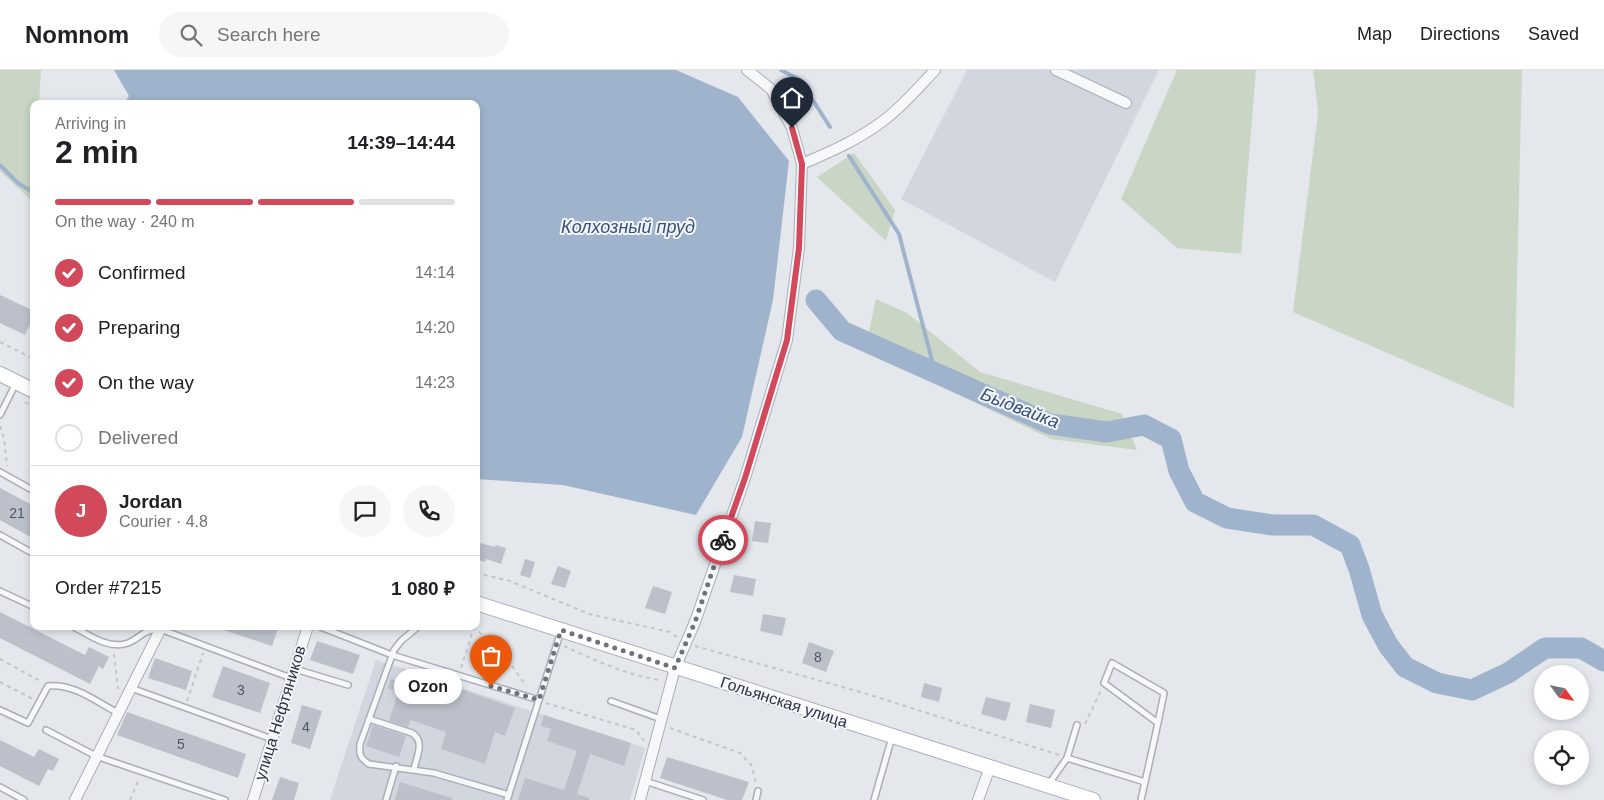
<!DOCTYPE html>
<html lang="en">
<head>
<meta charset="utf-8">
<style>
	body { margin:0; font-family:Helvetica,sans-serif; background:#f6f6f6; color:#202124; height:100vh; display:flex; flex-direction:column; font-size:19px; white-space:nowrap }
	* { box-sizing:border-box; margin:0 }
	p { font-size:16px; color:#757577 }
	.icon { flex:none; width:28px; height:28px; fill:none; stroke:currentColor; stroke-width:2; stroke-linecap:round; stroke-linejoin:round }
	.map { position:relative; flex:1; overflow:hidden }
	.sheet { position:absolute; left:30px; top:30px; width:450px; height:530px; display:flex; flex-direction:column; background:#fff; border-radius:10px; box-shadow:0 2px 8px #0003 }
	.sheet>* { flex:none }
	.needle { width:32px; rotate:123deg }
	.controls { position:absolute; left:1534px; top:595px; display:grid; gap:10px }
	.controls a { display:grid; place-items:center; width:55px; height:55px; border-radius:50%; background:#fff; box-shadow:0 2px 8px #0003; font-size:25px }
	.pin { position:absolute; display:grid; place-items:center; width:42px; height:42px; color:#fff; margin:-51px -21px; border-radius:50% 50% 50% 0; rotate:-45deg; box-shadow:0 0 5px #0007 }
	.pin .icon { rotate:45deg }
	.courier { position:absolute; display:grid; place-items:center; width:50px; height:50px; margin:-25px; border:4px solid #d1495b; border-radius:50%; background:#fff; color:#222; box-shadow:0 1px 6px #0007 }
	.bubble { position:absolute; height:35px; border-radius:18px; background:#fff; box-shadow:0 2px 8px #0003; font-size:16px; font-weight:800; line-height:35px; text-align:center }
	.headline em { font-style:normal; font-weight:800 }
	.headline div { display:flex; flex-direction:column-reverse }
	.headline { display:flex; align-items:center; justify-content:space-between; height:85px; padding:0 25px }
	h1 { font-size:32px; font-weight:800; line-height:38px }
	.bar { display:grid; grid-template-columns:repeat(4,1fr); gap:8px 5px; align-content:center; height:60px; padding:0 25px }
	.bar i { height:6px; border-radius:4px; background:#e0e0e0 }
	.bar .selected { background:#d1495b }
	.bar p { grid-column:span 4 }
	.line { display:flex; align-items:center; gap:12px; padding:0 25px; border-top:1px solid #e0e0e0 }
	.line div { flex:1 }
	.round { display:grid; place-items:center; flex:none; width:52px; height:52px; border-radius:26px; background:#f6f6f6 }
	ol { padding:0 25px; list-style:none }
	li { display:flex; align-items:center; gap:15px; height:55px }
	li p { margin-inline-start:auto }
	li .icon { padding:5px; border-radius:50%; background:#d1495b; color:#fff; stroke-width:4 }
	li:last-child { color:#757577 }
	li i { width:28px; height:28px; border:2px solid #e0e0e0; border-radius:50% }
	header { display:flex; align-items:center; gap:30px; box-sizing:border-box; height:70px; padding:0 25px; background:#fff; border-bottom:1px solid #e0e0e0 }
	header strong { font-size:24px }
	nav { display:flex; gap:28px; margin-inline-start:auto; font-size:18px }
	.search { width:350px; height:45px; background:#f6f6f6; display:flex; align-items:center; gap:12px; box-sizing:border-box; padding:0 18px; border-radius:28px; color:#757577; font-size:19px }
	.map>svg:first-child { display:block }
	.built { fill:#d2d6de }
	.green { fill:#c9d6c5 }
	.water { fill:#9fb4cc }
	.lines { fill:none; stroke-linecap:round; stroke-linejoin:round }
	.stream { stroke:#9fb4cc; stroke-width:4 }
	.river { stroke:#9fb4cc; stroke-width:21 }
	.building { fill:#bbc0ca }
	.service-casing { stroke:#a9aeb7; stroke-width:8 }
	.minor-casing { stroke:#a9aeb7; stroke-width:12 }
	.secondary-casing { stroke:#a9aeb7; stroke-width:16 }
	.path { stroke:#c2c5cb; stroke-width:2; stroke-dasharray:4 4; stroke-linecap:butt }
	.service { stroke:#f7f8fa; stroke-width:5 }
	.minor { stroke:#f7f8fa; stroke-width:10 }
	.secondary { stroke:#fff; stroke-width:14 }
	.done { stroke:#6c737f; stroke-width:5; stroke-dasharray:0 9 }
	.route { stroke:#d1495b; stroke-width:6 }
	.labels { text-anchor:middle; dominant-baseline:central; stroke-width:4; stroke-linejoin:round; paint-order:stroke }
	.number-label { font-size:14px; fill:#4f5766 }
	.street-label { font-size:16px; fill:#2b3445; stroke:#f4f6f9 }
	.water-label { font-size:18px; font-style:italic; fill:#34527a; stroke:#f4f6f9 }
</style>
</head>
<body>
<header>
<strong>Nomnom</strong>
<div class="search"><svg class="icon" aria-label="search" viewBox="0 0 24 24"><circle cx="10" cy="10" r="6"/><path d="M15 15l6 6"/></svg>Search here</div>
<nav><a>Map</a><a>Directions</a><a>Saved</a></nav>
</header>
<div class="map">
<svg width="1604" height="730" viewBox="0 0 1604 730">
	<rect width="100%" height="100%" fill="#e4e7ec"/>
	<g class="built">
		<polygon points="967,0 1159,0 1055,212 901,129"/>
		<polygon points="376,590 645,678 630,730 330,730"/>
	</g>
	<g class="green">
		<polygon points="0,0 41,0 39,34 34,34 34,133 0,101"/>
		<polygon points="1177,0 1256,0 1241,184 1177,178 1121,129"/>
		<polygon points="1313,0 1522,0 1514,338 1293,242 1318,43"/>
		<polygon points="854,83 895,140 886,171 817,107"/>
		<polygon points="876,229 907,243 980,302 1122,344 1137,380 1051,369 865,280"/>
	</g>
	<polygon class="water" points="114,0 676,0 738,27 789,91 773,230 742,367 696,445 563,415 476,409 476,34 124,34 129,26"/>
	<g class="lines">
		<g class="stream">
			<polyline points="781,0 800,10 830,57"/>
			<polyline points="849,86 899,164 935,302"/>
			<polyline points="0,95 18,113 34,123"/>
		</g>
		<polyline class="river" points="816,230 842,261 1050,354 1107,362 1144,355 1171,369 1179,401 1195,432 1227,448 1273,455 1313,455 1350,475 1359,499 1372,545 1388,575 1405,597 1437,613 1472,620 1508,603 1545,578 1581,578 1604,591"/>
	</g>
	<g class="building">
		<polygon points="0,225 34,241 34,246 25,265 0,253"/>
		<polygon points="0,418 34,436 34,469 0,450"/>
		<polygon points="755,451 771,453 768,473 752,471"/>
		<polygon points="480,473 495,477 496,475 506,478 501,494 486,489 485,492 476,489"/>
		<polygon points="525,489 535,492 530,508 520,505"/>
		<polygon points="558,496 571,501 565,518 551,514"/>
		<polygon points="734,505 756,509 753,526 730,522"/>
		<polygon points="653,516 672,522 665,544 645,538"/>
		<polygon points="0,542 85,585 89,577 109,587 103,599 99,596 90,614 0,568"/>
		<polygon points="763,544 786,548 782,566 760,561"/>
		<polygon points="217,556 279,556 272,576 217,558"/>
		<polygon points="317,571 360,585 353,604 310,590"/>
		<polygon points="809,572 834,581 826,602 802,593"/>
		<polygon points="155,588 192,601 186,620 148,608"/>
		<polygon points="223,596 270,613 260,643 212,627"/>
		<polygon points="403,599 515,638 505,666 495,662 485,694 441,679 446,662 411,650 408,657 389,651 398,622 388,618 391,609 398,611"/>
		<polygon points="924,613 942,618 939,632 921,627"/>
		<polygon points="986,627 1011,633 1006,651 981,644"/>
		<polygon points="1030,634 1055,640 1051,658 1026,652"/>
		<polygon points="302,635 322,641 310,679 291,673"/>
		<polygon points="127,642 246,684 238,708 117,665"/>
		<polygon points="544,645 631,673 624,696 590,684 577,724 589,728 589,730 518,730 525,708 564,720 577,681 547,671 551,659 541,656"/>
		<polygon points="373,655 406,666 399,687 366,676"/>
		<polygon points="0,670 34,687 39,679 59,689 53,701 48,699 39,716 0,696"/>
		<polygon points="667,687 749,712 742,730 727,730 660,708"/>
		<polygon points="280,707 299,713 294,730 272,730"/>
		<polygon points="400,712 452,728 452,730 395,730"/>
	</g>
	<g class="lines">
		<g class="service-casing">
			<g id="service">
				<polyline points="0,345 16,313"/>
				<polyline points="0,402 34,421"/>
				<polyline points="0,465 34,484"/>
				<polyline points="0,521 34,537"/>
				<path d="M72 556C89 565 109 580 128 573 143 567 139 561 160 559L291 608"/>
				<polyline points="318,556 392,585 539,630"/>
				<path d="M419 556 401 571 394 580 360 674C359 685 360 688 369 694L434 703 509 725"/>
				<polyline points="295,599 348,615"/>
				<polyline points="131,618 272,669"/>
				<polyline points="611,631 661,649"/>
				<path d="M0 640 28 653 48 616C73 613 97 632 118 643"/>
				<path d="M369 649 412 663C425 671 417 686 414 699"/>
				<polyline points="46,660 96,686 225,730"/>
				<polyline points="1067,688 1145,712"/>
				<polyline points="645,711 703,730"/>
				<polyline points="1048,715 1067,688 1077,655"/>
				<polyline points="0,717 24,730"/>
				<polyline points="386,730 396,696"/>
				<polyline points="507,730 561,561"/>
				<polyline points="756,730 758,721"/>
				<polyline points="874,730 892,667"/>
				<path d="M1141 730C1149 694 1157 659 1164 623L1112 593 1104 613 1158 653"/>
			</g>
		</g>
		<g class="minor-casing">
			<g id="minor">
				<polyline points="1056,0 1126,33"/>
				<path d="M802 94C830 82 858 70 883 51 902 37 918 18 935 0"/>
				<polyline points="75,730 162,556"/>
				<polyline points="253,730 308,556"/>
				<polyline points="640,730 675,598 695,552 745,408 787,270 799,178 802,94 792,58 771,19 747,0"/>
				<polyline points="978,730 990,697"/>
			</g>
		</g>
		<g class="secondary-casing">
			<g id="secondary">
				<polyline points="0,304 34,321"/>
				<polyline points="476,533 1093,730"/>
			</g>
		</g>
		<g class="path">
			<polyline points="0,272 34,289"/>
			<polyline points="25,332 34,337"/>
			<polyline points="0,356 4,368 7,396"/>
			<polyline points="476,503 510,511 589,544 670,562 678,568"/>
			<polyline points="473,556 508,590 526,616"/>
			<path d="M564 576C594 590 627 605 660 610"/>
			<polyline points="695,576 864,623 1059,685"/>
			<polyline points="114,584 118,619"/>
			<polyline points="0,589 42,612"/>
			<polyline points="461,598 474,557"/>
			<polyline points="0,612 33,629"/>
			<polyline points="187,631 203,583"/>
			<polyline points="546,633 636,660 644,671"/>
			<polyline points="1085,654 1101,620"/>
			<polyline points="670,658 740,683 752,696 756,714"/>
			<polyline points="130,730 139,709"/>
		</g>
		<use href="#service" class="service"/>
		<use href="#minor" class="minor"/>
		<use href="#secondary" class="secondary"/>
	</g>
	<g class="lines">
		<polyline class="done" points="491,616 539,630 561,560 675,598 695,552 723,470"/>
		<polyline class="route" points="723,470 745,408 787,270 799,178 802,94 792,58"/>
	</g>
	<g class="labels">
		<g class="number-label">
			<text x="17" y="443">21</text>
			<text x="818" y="587">8</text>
			<text x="241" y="620">3</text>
			<text x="306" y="657">4</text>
			<text x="181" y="674">5</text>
		</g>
		<g class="street-label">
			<text transform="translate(784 632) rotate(18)">Гольянская улица</text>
			<text transform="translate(280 643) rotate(-73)">улица Нефтяников</text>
		</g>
		<g class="water-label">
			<text x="628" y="157">Колхозный пруд</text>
			<text transform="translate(1020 338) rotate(21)">Быдвайка</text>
		</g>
	</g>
</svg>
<div class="controls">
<a><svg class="needle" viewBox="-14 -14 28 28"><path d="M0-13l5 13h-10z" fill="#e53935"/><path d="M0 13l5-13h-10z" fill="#757577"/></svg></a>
<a><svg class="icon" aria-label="locate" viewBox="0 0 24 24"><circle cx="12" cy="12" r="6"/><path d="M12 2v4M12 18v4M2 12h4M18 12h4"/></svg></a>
</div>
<div class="pin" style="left:491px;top:616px;background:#ea580c"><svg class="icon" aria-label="bag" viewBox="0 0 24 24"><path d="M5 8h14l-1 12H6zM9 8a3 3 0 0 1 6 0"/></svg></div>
<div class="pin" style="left:792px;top:58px;background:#1f2937"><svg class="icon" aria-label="home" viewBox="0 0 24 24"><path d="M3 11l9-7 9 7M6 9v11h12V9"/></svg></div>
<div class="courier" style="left:723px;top:470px"><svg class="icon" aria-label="bike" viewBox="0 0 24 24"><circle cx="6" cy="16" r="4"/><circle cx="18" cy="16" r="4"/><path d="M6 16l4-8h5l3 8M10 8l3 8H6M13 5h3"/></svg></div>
<div class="bubble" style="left:394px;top:599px;width:68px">Ozon</div>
<section class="sheet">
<div class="headline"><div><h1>2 min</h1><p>Arriving in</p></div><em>14:39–14:44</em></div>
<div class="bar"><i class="selected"></i><i class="selected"></i><i class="selected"></i><i></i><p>On the way · 240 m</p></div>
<ol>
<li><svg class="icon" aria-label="check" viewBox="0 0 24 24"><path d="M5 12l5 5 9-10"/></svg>Confirmed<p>14:14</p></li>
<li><svg class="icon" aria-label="check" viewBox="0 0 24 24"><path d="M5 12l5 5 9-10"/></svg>Preparing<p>14:20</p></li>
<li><svg class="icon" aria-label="check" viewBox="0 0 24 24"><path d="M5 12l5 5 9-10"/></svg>On the way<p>14:23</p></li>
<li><i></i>Delivered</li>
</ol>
<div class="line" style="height:90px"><b class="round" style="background:#d1495b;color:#fff">J</b><div><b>Jordan</b><p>Courier · 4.8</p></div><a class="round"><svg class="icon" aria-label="chat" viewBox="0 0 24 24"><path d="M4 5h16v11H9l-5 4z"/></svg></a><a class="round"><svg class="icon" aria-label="phone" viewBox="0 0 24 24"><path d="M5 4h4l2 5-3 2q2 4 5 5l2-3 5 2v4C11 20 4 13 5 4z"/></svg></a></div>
<div class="line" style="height:65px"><div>Order #7215</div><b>1 080 ₽</b></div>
</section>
</div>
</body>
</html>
